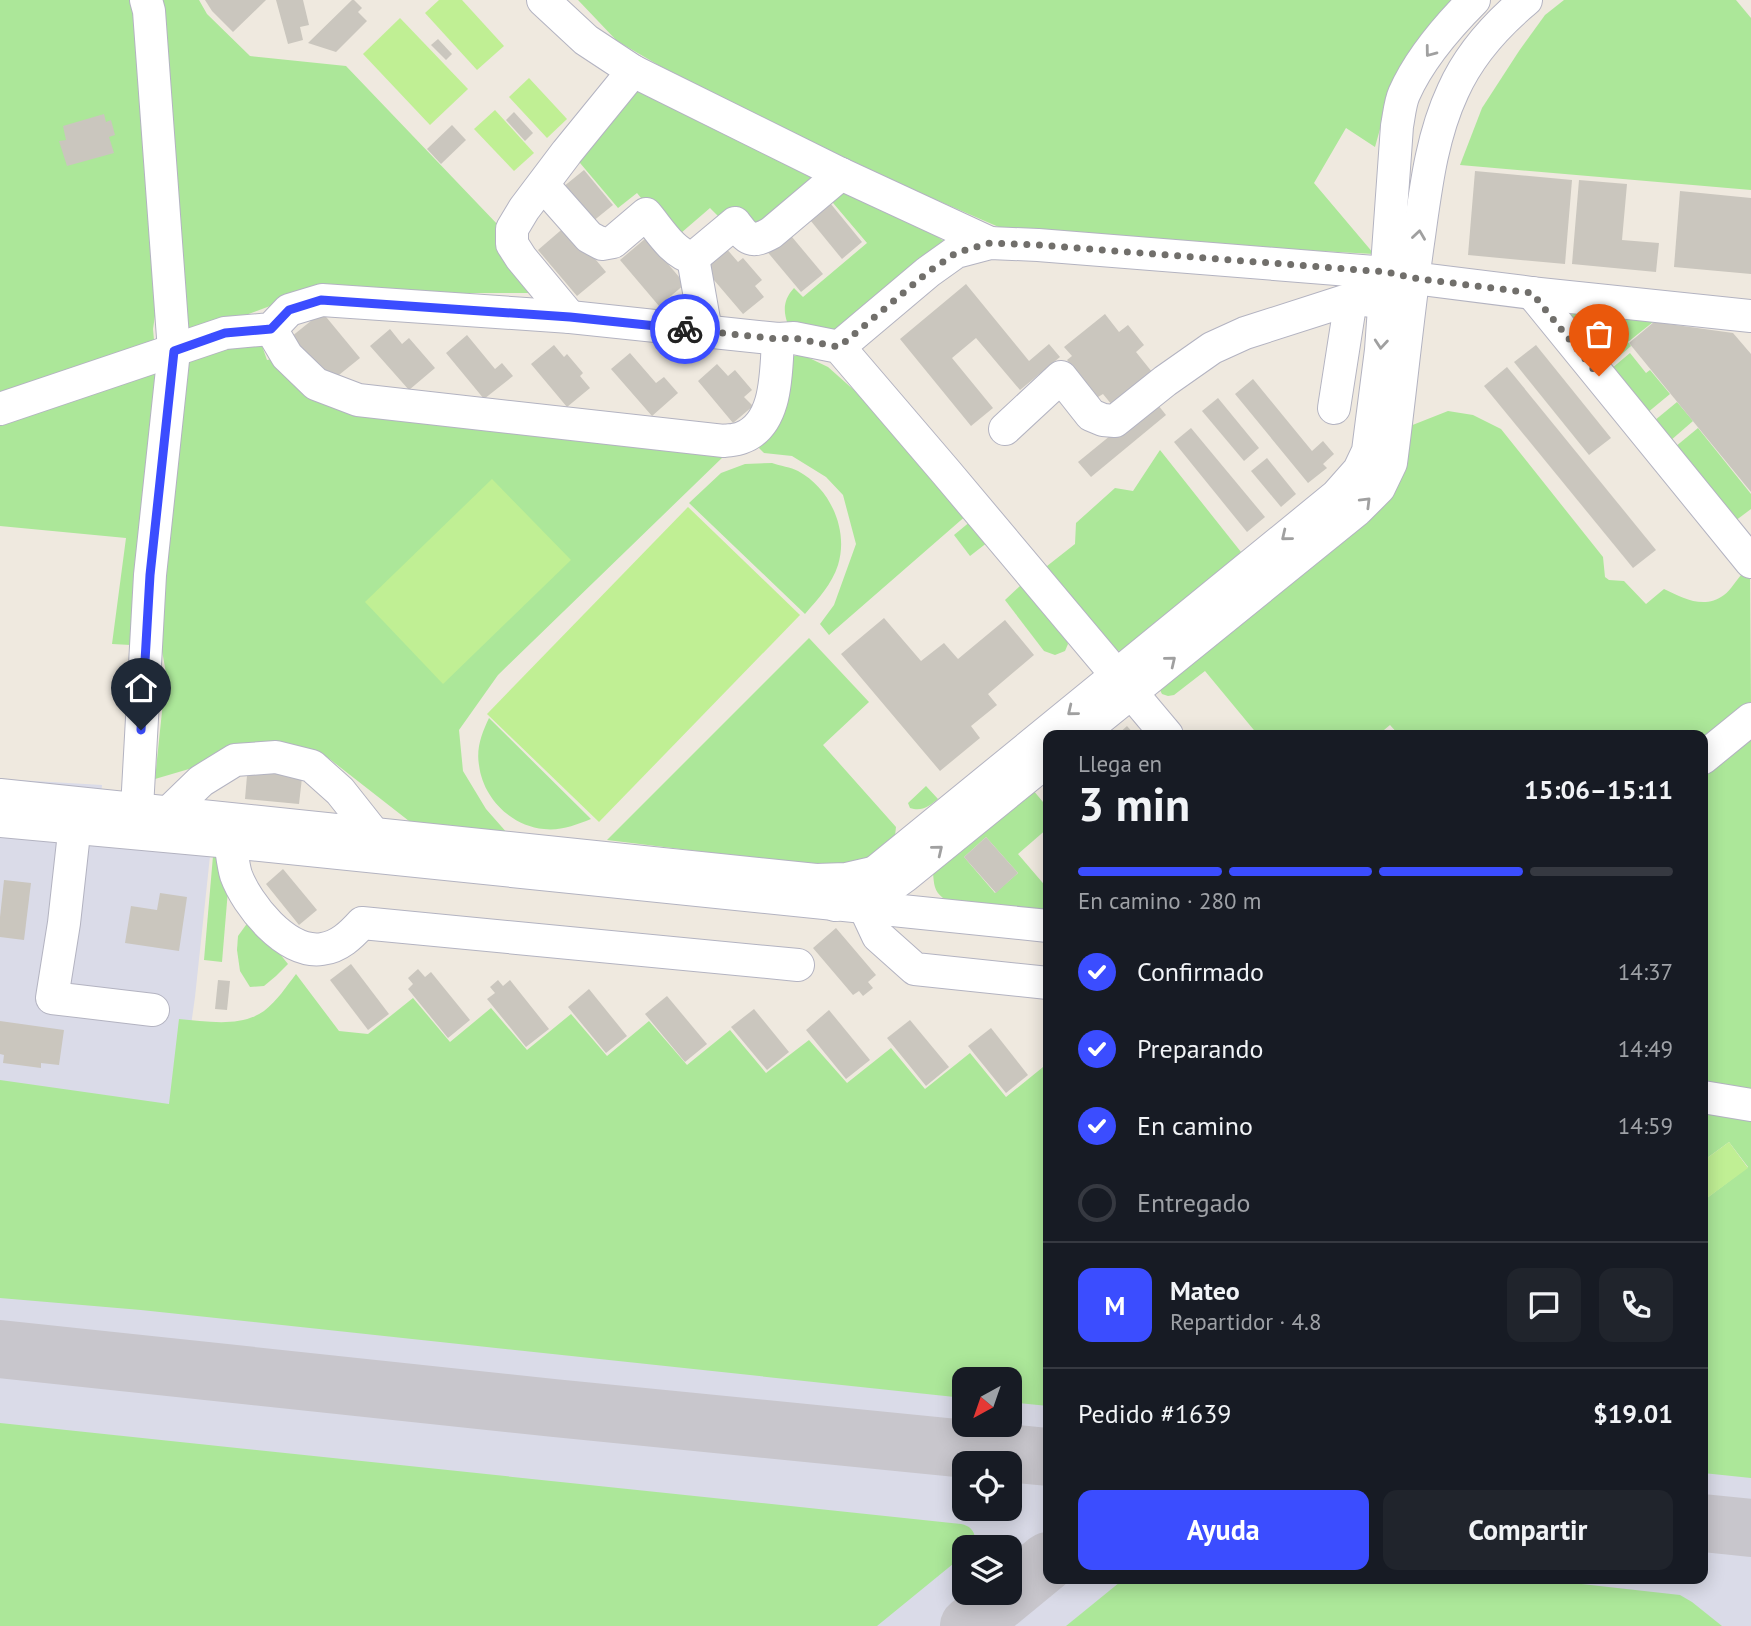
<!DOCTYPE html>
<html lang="es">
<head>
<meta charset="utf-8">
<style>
	body { margin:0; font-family:"PT Sans",sans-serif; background:#20242c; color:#f1f3f6; height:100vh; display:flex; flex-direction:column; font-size:26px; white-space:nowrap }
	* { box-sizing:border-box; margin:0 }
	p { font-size:23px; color:#9ea1a6 }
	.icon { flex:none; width:38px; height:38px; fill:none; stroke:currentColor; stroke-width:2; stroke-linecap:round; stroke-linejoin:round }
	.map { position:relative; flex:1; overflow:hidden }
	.drawer { position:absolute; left:1043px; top:730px; width:665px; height:854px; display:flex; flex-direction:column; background:#171b24; border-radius:14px; box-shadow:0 4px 18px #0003 }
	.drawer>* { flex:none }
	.needle { width:46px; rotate:220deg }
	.buttons { position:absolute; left:952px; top:1367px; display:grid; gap:14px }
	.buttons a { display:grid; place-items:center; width:70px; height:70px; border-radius:14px; background:#171b24; box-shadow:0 4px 18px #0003; font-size:35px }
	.pin { position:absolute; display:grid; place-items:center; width:60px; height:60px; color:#fff; margin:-72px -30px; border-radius:50% 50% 50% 0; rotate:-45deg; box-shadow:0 0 7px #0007 }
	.pin .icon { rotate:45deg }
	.courier { position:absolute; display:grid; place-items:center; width:70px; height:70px; margin:-35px; border:5px solid #3b4dff; border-radius:50%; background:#fff; color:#222; box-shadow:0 2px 9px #0007 }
	.overview em { font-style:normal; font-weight:800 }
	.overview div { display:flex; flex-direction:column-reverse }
	.overview { display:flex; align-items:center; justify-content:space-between; height:119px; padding:0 35px }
	h1 { font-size:46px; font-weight:800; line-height:52px }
	.bar { display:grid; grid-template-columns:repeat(4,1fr); gap:10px 7px; align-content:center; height:84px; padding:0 35px }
	.bar i { height:9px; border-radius:5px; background:#363941 }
	.bar .active { background:#3b4dff }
	.bar p { grid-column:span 4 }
	.line { display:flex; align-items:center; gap:18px; padding:0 35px; border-top:2px solid #363941 }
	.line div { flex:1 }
	.round { display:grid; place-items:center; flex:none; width:74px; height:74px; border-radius:14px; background:#20242c }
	ol { padding:0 35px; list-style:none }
	li { display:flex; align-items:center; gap:21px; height:77px }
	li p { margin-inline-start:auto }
	li .icon { padding:7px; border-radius:50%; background:#3b4dff; color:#fff; stroke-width:4 }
	li:last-child { color:#9ea1a6 }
	li i { width:38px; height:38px; border:4px solid #363941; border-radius:50% }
	.action { display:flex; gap:14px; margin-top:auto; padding:14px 35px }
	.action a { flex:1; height:80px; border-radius:14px; background:#3b4dff; color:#fff; font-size:28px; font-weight:800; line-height:80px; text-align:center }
	.action a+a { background:#20242c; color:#f1f3f6 }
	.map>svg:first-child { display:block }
	.airport { fill:#dadbe8; fill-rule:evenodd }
	.green { fill:#ace799; fill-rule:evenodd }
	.pitch { fill:#c0ef94 }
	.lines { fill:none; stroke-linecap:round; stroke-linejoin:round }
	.taxiway { stroke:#c8c6cc; stroke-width:58 }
	.building { fill:#cac6be }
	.minor-casing { stroke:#b3b3c1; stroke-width:34 }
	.minor { stroke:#fff; stroke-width:32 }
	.oneway { stroke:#a0a0a0 }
	.done { stroke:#716f6b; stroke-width:7; stroke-dasharray:0 12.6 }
	.route { stroke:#3b4dff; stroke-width:9 }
</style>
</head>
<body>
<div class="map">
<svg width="1751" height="1626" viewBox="0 0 1751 1626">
	<rect width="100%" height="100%" fill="#efe9df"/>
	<path class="airport" d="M0 779 102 785 97 842 210 856 195 997 169 1181 1048 1278V1578H1703V1349L1751 1354V1626H0ZM964 1379H1010V1424H964ZM964 1463H1010V1508H964ZM964 1547H1010V1592H964Z"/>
	<g class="green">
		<polygon points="0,0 138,0 157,302 153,329 154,340 0,397"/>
		<polygon points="158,0 199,0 207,14 250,56 346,66 499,226 496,241 539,293 305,293 192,335 180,324"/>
		<polygon points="578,0 1464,0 1390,93 1375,147 1346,128 1314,183 1374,254 1179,243 1001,228 874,173 679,77 617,41"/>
		<polygon points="1564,0 1736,0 1751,18 1751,190 1460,165 1482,108 1519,51 1545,15"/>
		<polygon points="637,88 819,179 757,232 724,222 710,208 681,233 693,246 682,248 637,193 618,208 575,157"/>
		<path d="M844 183 910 219 950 245 831 336 788 325C783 311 783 300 794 288L803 297 867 243 828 197Z"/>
		<polygon points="1571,311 1658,318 1628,342 1631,346 1609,365 1569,315"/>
		<polygon points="261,343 267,360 278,358 305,392 724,456 498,675 459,730 463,771 486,809 508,834 418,828 327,757 257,749 155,779 166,673 159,634 186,361 207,347"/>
		<polygon points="1630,353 1646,373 1650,370 1670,394 1647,413 1611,369"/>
		<polygon points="786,356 805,356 828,367 882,415 968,514 829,635 820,624 834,605 856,544 843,495 826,477 792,456 764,453 759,448"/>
		<polygon points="153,371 159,376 131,645 112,644 126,538 0,526 0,420"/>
		<polygon points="1677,402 1693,421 1670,441 1654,421"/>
		<path d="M1448 411 1473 415 1501 429 1603 557 1605 577 1609 580 1624 581 1646 604 1664 589C1683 598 1704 610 1724 595 1731 590 1736 580 1743 573L1750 578 1751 704 1703 744V735H1399L1390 725 1378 735H1258L1205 671 1174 695 1168 696 1162 694 1159 688 1162 678 1342 542 1377 511 1410 426Z"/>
		<polygon points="1698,428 1751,494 1751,509 1735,521 1675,447"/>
		<polygon points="1160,450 1241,552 1127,652 1107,649 1042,570 1075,544 1076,523 1115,488 1133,491"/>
		<path d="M772 463C780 466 791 467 798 471 830 488 849 530 838 565 832 584 818 599 805 614L689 503 721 473 745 464Z"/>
		<polygon points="971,521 988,542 970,556 954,535"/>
		<polygon points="1022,584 1065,637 1068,644 1065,651 1055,655 1044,651 1005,600"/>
		<polygon points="809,638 869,702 823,745 896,827 895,836 890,842 863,862 835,868 607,840"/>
		<path d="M489 718 591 819C576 825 560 831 544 829 511 826 483 798 479 765 476 748 482 733 489 718Z"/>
		<polygon points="1751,737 1751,1097 1703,1090 1703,774"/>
		<path d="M926 786 938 799C929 806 922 812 910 808L908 803Z"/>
		<path d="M1033 790 1048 808V828L1018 854 1048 889V915C1029 912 955 907 943 898 934 891 934 884 933 873ZM986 837 1018 873 995 893 964 857Z"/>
		<polygon points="213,856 219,857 230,866 222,962 204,960"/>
		<polygon points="251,918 288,964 276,976 264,986 250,987 240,971 237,950 238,936"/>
		<path d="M296 974 339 1031 368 1034 413 998 450 1042 491 1008 527 1050 571 1014 607 1056 649 1021 687 1065 730 1030 766 1073 809 1040 847 1083 891 1048 925 1089 970 1053 1006 1097 1048 1063V1406L1010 1402V1379H964V1398L141 1310 0 1298V1080L169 1104 179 1019C206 1021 240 1028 264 1011 277 1001 286 987 296 974Z"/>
		<polygon points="1703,1113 1751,1121 1751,1478 1703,1473 1703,1201 1748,1167 1729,1142 1703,1161"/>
		<path d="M0 1423 961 1524C973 1526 978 1536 973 1547H964V1555L877 1626H0Z"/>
		<polygon points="1125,1578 1528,1578 1680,1595 1692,1602 1722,1626 1066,1626"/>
	</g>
	<g class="pitch">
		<polygon points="439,0 462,0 504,46 477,70 425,13"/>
		<polygon points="400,18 468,89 430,125 363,54"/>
		<polygon points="529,78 567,119 547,138 509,97"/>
		<polygon points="495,110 534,153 514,171 474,129"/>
		<polygon points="492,479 571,560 443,684 365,602"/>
		<polygon points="688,507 800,615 599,822 487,714"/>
		<polygon points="1729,1142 1748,1168 1703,1201 1703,1161"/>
	</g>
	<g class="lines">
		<g class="taxiway">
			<polyline points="0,1349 554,1408 1048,1457"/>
			<polyline points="1703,1523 1751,1528"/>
			<polyline points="969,1626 1048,1561"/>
		</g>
	</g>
	<g class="building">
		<polygon points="205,0 266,0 233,32 212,11"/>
		<polygon points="276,0 303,0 309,25 300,27 303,40 288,44"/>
		<polygon points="352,0 354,0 362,8 358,12 367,21 336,52 308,43"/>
		<polygon points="438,39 452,54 446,60 431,45"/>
		<polygon points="514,112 533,133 525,141 506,120"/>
		<polygon points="104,114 106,122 111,120 115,135 109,137 114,153 67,166 59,141 66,140 63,126"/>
		<polygon points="452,125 466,140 441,164 427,149"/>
		<polygon points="584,170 613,205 592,222 563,187"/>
		<polygon points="1475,171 1572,180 1565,264 1468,255"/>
		<polygon points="1579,180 1627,184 1622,240 1659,243 1656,272 1572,264"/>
		<polygon points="1680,191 1751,198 1751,274 1674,267"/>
		<polygon points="826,198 862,242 842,259 806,215"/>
		<polygon points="567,225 606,272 577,296 538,250"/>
		<polygon points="787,231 823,274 801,292 765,249"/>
		<polygon points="646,238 685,284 659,306 620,260"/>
		<polygon points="725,247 738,262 743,258 762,280 755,286 764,297 743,314 702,266"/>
		<polygon points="966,284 1029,361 1049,344 1060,357 1020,390 976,338 952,358 993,408 971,426 900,339"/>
		<polygon points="322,312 360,358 329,383 291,337"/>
		<polygon points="1105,314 1119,332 1128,325 1144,345 1136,352 1152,372 1112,405 1103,394 1098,397 1067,360 1072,356 1064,347"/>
		<polygon points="1654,322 1733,333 1751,354 1751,492 1629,343"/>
		<polygon points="390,329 402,344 409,338 435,368 409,390 370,346"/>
		<polygon points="467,335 495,369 502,363 513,376 484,399 446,353"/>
		<polygon points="554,345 564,357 567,354 583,373 580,376 590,388 567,407 531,364"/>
		<polygon points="1536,345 1611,438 1589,455 1514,362"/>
		<polygon points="630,353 656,383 664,377 678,393 652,416 611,369"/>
		<polygon points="717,364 728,376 735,370 752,390 744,397 753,406 733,423 698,381"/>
		<polygon points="1507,367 1656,550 1633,568 1484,386"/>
		<polygon points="1253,379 1312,451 1323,441 1334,454 1323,464 1327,468 1308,483 1235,394"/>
		<polygon points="1218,398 1259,448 1244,461 1202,411"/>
		<polygon points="1154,400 1166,415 1091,477 1078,462"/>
		<polygon points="1191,428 1265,517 1247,532 1174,442"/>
		<polygon points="1267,458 1296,494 1281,507 1251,471"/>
		<polygon points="884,618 921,661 944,643 958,659 1005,620 1034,655 988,694 997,705 971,726 980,738 940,771 841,654"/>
		<polygon points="1127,726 1135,735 1117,735"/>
		<polygon points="248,764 303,769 299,804 245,799"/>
		<polygon points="986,837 1018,873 996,893 964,857"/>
		<polygon points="283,869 317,910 299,925 266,884"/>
		<polygon points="4,880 31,883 24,940 0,937 0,917"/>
		<polygon points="160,893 187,897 179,951 125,943 131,906 157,910"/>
		<polygon points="836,928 876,975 868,982 873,988 863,996 859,991 853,995 813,948"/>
		<polygon points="351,964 389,1014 368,1030 330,980"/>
		<polygon points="418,969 425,977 431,972 470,1020 448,1038 408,989 413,984 408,978"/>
		<polygon points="218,980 230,981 227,1010 215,1009"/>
		<polygon points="498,980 503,986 510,980 549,1029 526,1047 487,999 495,993 490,987"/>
		<polygon points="589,989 627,1036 606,1053 568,1007"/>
		<polygon points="667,996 707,1044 685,1062 645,1014"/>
		<polygon points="754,1009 789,1052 767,1070 731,1027"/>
		<polygon points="829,1010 870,1060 846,1079 806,1030"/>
		<polygon points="910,1020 949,1067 926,1086 887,1038"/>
		<polygon points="0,1021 64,1030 59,1065 41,1063 41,1068 3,1063 4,1055 0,1054"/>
		<polygon points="991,1028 1028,1075 1006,1093 968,1046"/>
	</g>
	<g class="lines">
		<g class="minor-casing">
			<g id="minor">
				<polyline points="543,0 586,40 633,71 841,174 990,243"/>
				<path d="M543 185 589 237 602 244 613 242 646 214C659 229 673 254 693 258L735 223C748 240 751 244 771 233L841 174"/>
				<polyline points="693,258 706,331"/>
				<polyline points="1532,293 1751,562"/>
				<polyline points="570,317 521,258 512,244 512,229 524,209 567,152 633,71"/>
				<path d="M271 329 287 356 316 384 358 400 724 441C730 440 736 440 741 438 778 425 776 372 778 339"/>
				<polyline points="839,347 928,272 956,252 990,243 1038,245 1387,273 1413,278 1532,293 1751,316"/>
				<polyline points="1334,408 1351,299"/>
				<polyline points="0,409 225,333 271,329 289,310 322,300 570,317 778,339 794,338 839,347 946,472 1167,735"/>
				<polyline points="1005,429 1061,377 1091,415 1103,420 1115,421 1165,381 1212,348 1245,333 1351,299 1385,302"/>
				<path d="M1079 735 1357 510 1379 488 1391 463C1401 387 1408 311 1419 236 1426 186 1432 136 1453 91 1469 55 1496 25 1526 0"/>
				<polyline points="1703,758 1751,719"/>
				<polyline points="1048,760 905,876 864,906 878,936 915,969 1048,983"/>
				<polyline points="0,795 816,880 846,879 872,873"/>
				<polyline points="77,806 64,923 52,998 153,1010"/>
				<polyline points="137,808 150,575 174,351 149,11 146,0"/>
				<polyline points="170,811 201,781 235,760 276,757 312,766 340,791 374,834"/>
				<polyline points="0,821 230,842 1048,926"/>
				<path d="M230 842C232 853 233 865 236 875 247 905 286 954 322 949 339 947 351 935 362 923L798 965"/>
				<path d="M835 905 1336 496 1359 470 1368 451 1381 350 1397 126C1399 116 1400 103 1404 94 1419 60 1448 26 1474 0"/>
				<polyline points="1703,1097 1751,1105"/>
			</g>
		</g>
		<use href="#minor" class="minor"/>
	</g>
	<defs><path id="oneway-chevron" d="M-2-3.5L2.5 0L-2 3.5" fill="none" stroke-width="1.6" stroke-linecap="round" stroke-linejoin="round" transform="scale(1.75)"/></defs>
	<g class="oneway">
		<use href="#oneway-chevron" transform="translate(1430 52) rotate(127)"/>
		<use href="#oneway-chevron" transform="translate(1419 235) rotate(-82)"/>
		<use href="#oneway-chevron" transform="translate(1381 344) rotate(95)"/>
		<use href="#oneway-chevron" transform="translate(1366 502) rotate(-45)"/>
		<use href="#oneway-chevron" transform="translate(1286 536) rotate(141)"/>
		<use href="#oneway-chevron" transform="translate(1171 661) rotate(-39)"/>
		<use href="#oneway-chevron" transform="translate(1072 711) rotate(141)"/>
		<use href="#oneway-chevron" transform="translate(938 850) rotate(-39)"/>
	</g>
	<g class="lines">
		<polyline class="done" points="685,329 778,339 794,338 839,347 928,272 956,253 990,243 1038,245 1387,272 1413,278 1532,293 1599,376"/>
		<polyline class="route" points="141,730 150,575 174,351 225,333 271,329 289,310 321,300 570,317 685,329"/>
	</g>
</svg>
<div class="buttons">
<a><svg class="needle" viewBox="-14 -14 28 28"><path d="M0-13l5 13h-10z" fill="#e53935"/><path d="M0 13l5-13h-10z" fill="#9ea1a6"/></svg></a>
<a><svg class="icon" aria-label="locate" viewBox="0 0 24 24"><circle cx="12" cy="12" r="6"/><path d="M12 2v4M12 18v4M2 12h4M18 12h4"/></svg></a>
<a><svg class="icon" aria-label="layers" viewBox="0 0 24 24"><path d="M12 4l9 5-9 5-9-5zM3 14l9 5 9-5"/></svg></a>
</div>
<div class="pin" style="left:1599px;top:376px;background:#ea580c"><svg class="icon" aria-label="bag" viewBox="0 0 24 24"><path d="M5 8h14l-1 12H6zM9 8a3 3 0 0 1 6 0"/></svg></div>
<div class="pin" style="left:141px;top:730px;background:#1f2937"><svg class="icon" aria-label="home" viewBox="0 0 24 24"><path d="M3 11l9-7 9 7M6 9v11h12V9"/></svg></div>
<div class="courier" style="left:685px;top:329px"><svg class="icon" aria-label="bike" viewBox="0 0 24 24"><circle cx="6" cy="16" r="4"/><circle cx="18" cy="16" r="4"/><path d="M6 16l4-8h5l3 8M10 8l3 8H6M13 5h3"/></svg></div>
<section class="drawer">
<div class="overview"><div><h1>3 min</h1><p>Llega en</p></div><em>15:06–15:11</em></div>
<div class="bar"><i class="active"></i><i class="active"></i><i class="active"></i><i></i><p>En camino · 280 m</p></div>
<ol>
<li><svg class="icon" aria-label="check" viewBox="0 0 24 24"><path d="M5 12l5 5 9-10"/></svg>Confirmado<p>14:37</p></li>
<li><svg class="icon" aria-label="check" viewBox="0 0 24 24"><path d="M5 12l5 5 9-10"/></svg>Preparando<p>14:49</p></li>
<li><svg class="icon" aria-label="check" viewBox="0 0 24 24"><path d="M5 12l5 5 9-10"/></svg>En camino<p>14:59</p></li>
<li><i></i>Entregado</li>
</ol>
<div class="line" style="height:126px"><b class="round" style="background:#3b4dff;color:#fff">M</b><div><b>Mateo</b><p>Repartidor · 4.8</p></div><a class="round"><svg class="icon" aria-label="chat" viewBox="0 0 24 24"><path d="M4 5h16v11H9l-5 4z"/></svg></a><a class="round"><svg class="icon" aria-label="phone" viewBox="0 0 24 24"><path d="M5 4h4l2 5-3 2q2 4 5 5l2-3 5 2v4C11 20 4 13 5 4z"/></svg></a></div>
<div class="line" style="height:91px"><div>Pedido #1639</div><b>$19.01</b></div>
<div class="action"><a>Ayuda</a><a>Compartir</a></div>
</section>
</div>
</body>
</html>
